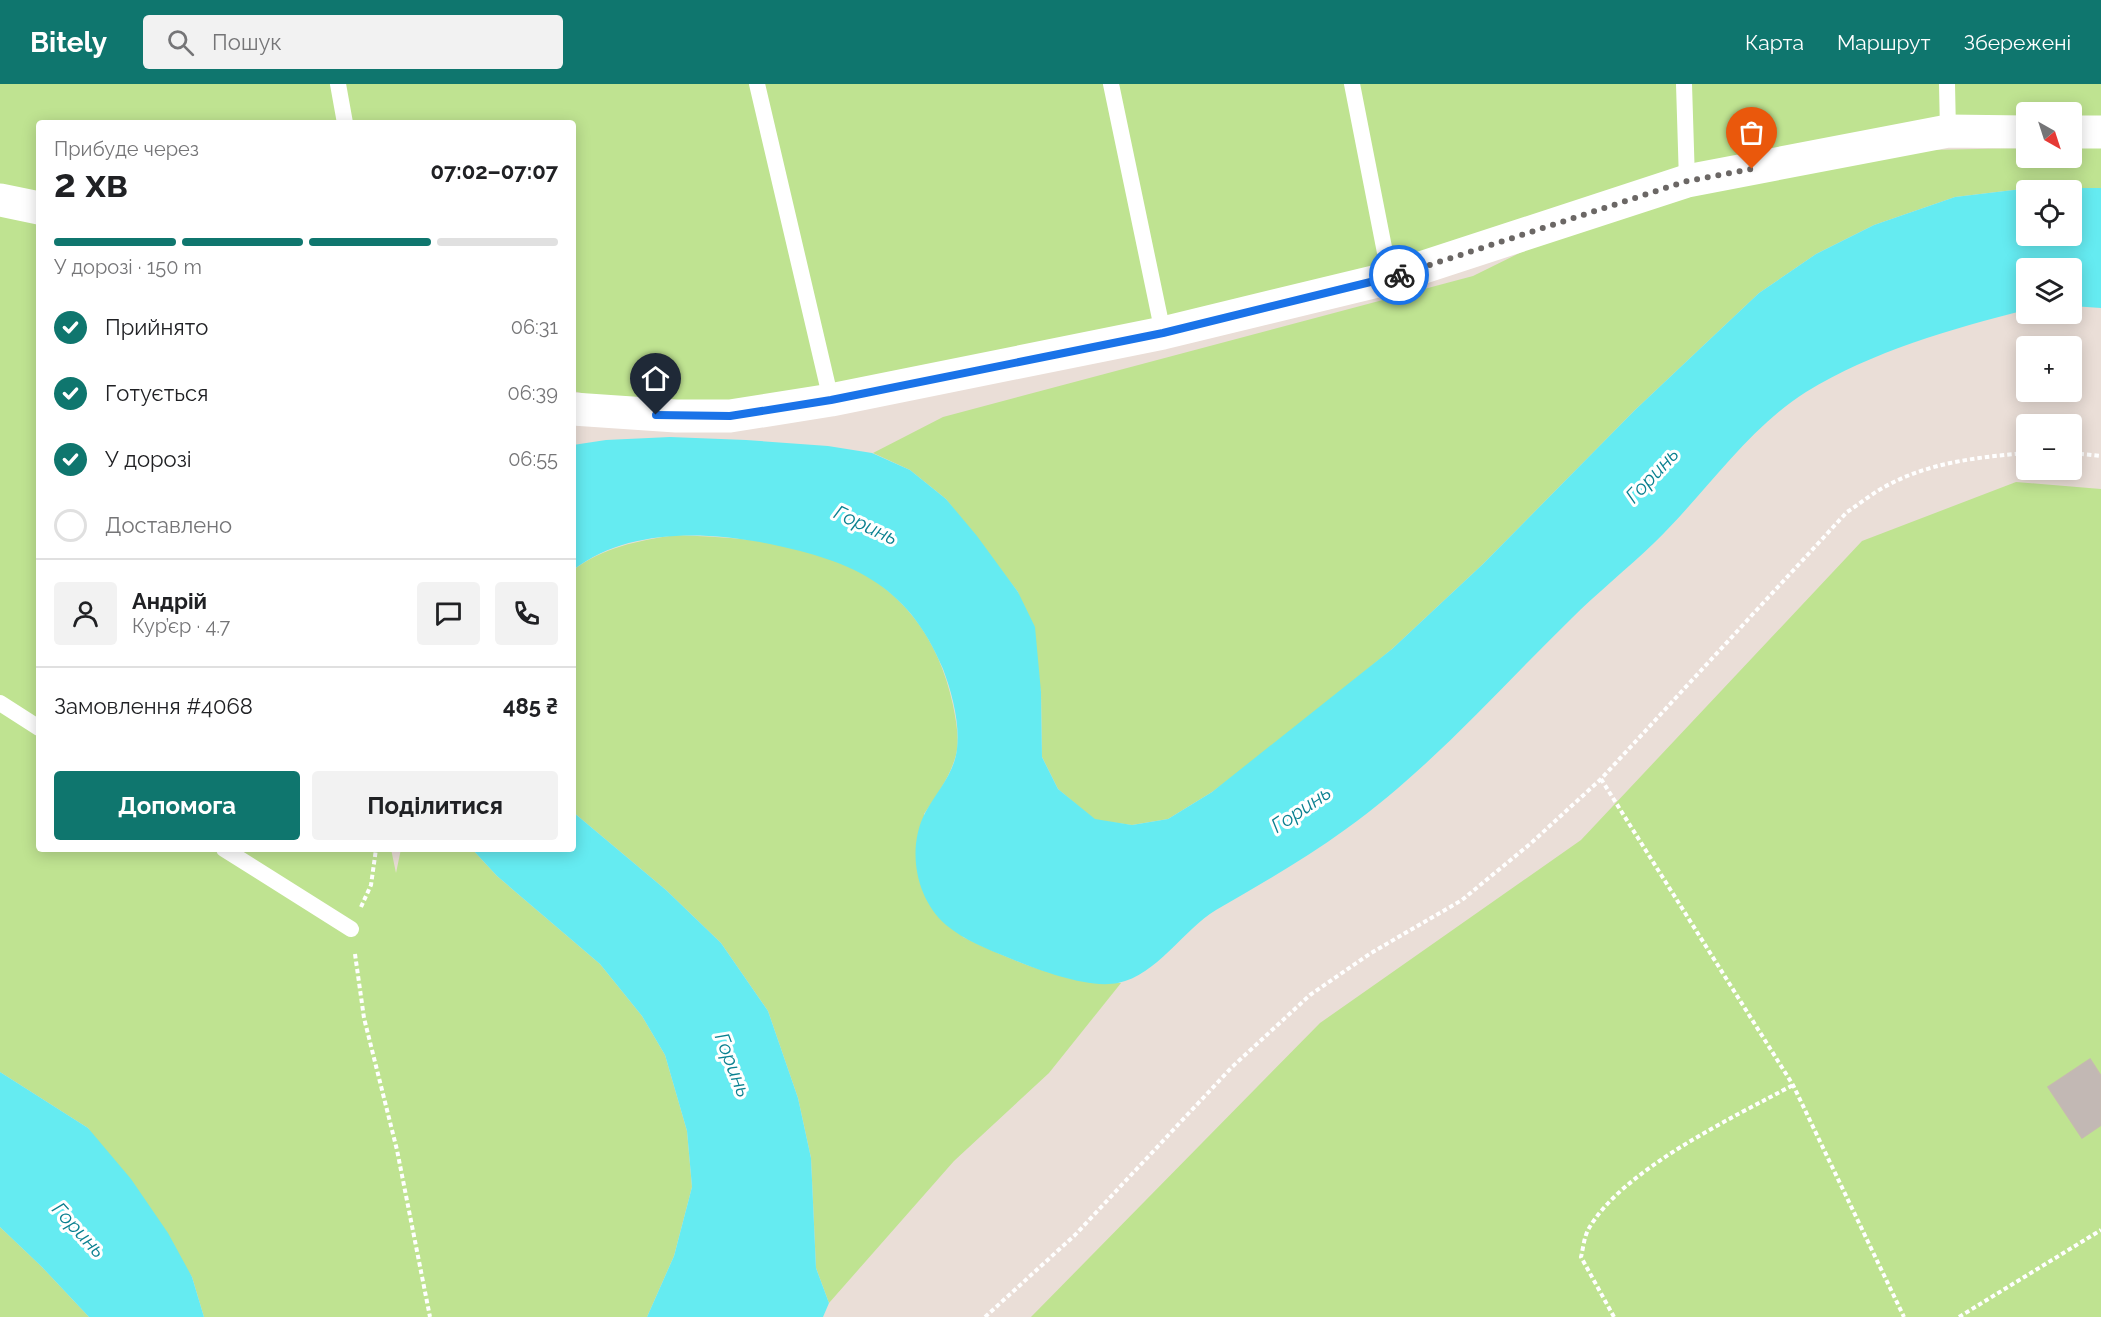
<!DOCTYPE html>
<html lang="uk">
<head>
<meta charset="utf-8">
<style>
	body { margin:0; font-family:Raleway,sans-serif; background:#f2f2f2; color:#202124; height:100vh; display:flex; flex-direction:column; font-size:22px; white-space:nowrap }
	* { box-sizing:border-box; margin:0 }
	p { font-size:20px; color:#757577 }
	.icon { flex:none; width:33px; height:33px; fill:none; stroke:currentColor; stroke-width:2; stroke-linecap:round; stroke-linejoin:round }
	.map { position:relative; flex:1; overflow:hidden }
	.panel { position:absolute; left:36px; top:36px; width:540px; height:732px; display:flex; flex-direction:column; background:#fff; border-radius:6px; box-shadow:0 3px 15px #0003 }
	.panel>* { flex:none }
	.needle { width:39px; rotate:141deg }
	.tools { position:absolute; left:2016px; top:18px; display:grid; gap:12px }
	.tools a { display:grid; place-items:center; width:66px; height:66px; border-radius:6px; background:#fff; box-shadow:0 3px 15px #0003; font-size:30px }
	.pin { position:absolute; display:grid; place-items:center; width:51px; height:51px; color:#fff; margin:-62px -26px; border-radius:50% 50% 50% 0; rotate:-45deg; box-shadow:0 0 6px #0007 }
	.pin .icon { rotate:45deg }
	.courier { position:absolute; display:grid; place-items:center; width:60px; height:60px; margin:-30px; border:4px solid #1a73e8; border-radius:50%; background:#fff; color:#222; box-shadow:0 2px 8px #0007 }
	.head em { font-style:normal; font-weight:700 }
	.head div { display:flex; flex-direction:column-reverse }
	.head { display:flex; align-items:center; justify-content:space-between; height:102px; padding:0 18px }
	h1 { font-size:39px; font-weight:700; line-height:45px }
	.bar { display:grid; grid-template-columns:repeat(4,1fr); gap:9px 6px; align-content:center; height:72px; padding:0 18px }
	.bar i { height:8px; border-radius:4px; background:#e0e0e0 }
	.bar .selected { background:#0f766e }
	.bar p { grid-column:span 4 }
	.line { display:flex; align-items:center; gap:15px; padding:0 18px; border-top:2px solid #e0e0e0 }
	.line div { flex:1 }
	.round { display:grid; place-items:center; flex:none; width:63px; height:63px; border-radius:6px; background:#f2f2f2 }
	ol { padding:0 18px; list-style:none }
	li { display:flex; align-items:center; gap:18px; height:66px }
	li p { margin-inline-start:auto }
	li .icon { padding:6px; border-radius:50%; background:#0f766e; color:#fff; stroke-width:4 }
	li:last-child { color:#757577 }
	li i { width:33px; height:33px; border:3px solid #e0e0e0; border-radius:50% }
	.primary-button { display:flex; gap:12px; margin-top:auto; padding:12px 18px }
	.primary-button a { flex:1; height:69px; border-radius:6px; background:#0f766e; color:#fff; font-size:24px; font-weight:700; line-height:69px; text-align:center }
	.primary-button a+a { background:#f2f2f2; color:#202124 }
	header { display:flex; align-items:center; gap:36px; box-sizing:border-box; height:84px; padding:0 30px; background:#0f766e; color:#fff }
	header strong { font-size:28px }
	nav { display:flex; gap:33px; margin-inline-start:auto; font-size:21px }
	.search { width:420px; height:54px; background:#f2f2f2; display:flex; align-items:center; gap:15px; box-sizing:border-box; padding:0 21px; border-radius:6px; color:#757577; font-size:22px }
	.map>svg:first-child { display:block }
	.green { fill:#bfe391 }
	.water { fill:#65ebf1; fill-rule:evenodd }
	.building { fill:#c2b8b4; stroke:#c5b9b1; stroke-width:1.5 }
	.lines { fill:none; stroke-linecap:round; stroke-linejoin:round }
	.path { stroke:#fff; stroke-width:4; stroke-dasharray:4.5 3; stroke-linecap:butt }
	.service { stroke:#fff; stroke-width:16 }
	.minor { stroke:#fff; stroke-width:33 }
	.done { stroke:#6b6765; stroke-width:6; stroke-dasharray:0 10.8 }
	.route { stroke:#1a73e8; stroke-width:8 }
	.labels { text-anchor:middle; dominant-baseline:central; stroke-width:6; stroke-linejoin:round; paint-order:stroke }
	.water-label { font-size:20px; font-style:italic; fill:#0a8090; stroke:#fff }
</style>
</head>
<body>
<header>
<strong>Bitely</strong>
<div class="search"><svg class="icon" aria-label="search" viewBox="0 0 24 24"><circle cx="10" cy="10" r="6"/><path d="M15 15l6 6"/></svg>Пошук</div>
<nav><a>Карта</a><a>Маршрут</a><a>Збережені</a></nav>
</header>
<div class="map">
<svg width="2101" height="1233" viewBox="0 0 2101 1233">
	<rect width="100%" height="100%" fill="#eaded7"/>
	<g class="green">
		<polygon points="0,0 2101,0 2101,37 2072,37 2072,28 2026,28 2026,37 1946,37 1387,184 1160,239 729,321 617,317 573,307 573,39 39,39 39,765 391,765 396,789 401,765 472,765 497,792 600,880 642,932 665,971 687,1047 692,1103 674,1172 647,1233 204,1233 192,1193 88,1044 0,988"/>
		<polygon points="2072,63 2101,64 2101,104 2030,104 1955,113 1874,141 1816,170 1759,209 1635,326 1483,480 1392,565 1265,669 1212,708 1168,735 1132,741 1095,736 1058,705 1042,673 1041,608 1018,508 946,415 910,386 873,369 943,333 1473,192 1550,154 1693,110 1929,66 2026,64 2026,74 2072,74"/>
		<polygon points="2016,398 2101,405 2101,1233 1031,1233 1320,939 1581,756 1862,457"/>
		<path d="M675 451C728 453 786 456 836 476 901 502 939 554 953 621 956 637 960 655 956 671 950 693 937 711 924 730L963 853C1013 877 1065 900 1121 899L1049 989 954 1077 829 1219 816 1184 811 1074 798 1014 768 927 721 859 666 806 573 728V486C604 463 637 457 675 451Z"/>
		<polygon points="0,1143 42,1183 89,1233 0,1233"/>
	</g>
	<g class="water">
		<path d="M2030 104H2101V224L2072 222V184H2026V226C1951 245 1873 267 1806 308 1748 344 1703 412 1654 459 1627 485 1597 509 1571 535 1497 607 1430 685 1346 745 1304 776 1260 800 1216 826 1183 846 1157 891 1118 899 1087 905 1038 886 1009 874 987 865 964 856 946 841 915 814 907 764 925 729 937 707 954 690 957 665 960 639 952 609 943 585 907 497 847 475 760 458 698 447 625 446 573 486V361L606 356 670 353 746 356 828 362 872 369 910 386 946 415 977 452 1018 508 1035 543 1041 608 1042 673 1058 705 1095 735 1132 741 1168 735 1212 708 1392 565 1483 480 1635 326 1759 209 1816 170 1874 141 1955 113ZM2026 106H2072V152H2026Z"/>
		<polygon points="573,728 666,806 721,859 768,927 798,1014 811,1074 816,1184 829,1219 823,1233 647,1233 674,1172 692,1103 687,1047 665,971 642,932 600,880 497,792 472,765 573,765"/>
		<polygon points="0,988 88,1044 131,1095 168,1149 192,1193 204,1233 89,1233 42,1183 0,1143"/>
	</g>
	<polygon class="building" points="2090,975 2101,992 2101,1041 2082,1054 2048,1003"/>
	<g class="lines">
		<g class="path">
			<polyline points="2072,369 2101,372"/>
			<polyline points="1601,695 1793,1001 1904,1233"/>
			<polyline points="361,823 371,801 376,765"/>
			<polyline points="355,870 364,934 397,1066 430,1233"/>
			<path d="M985 1233 1075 1151 1232 983 1310 911 1371 869 1462 816 1530 760 1601 695 1847 428C1861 419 1875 407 1890 400 1932 378 1980 373 2026 369"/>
			<path d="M1614 1233 1581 1173C1583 1165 1584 1154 1588 1146 1621 1086 1734 1033 1793 1001"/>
			<polyline points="1959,1233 2101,1146"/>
		</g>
		<g class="service">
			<polyline points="338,0 345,39"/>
			<polyline points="757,0 831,316"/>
			<polyline points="1111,0 1163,249"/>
			<polyline points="1352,0 1390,194"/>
			<polyline points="1684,0 1687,97"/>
			<polyline points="1947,0 1948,47"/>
			<polyline points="0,619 39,644"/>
			<polyline points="224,765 351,845"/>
		</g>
		<g class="minor">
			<polyline points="2072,48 2101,48"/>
			<polyline points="0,116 39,124"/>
			<polyline points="573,325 676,332 730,332 831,316 1163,249 1390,194 1687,97 1948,47 2026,48"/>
		</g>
	</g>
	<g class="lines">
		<polyline class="done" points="1399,191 1687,97 1752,85"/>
		<polyline class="route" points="656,331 730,332 831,316 1163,249 1399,191"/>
	</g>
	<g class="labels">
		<g class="water-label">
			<text transform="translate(1652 391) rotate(-47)">Горинь</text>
			<text transform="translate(866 441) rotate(25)">Горинь</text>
			<text transform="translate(1301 725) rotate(-34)">Горинь</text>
			<text transform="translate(733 981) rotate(69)">Горинь</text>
			<text transform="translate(79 1146) rotate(47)">Горинь</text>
		</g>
	</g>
</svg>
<div class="tools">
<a><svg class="needle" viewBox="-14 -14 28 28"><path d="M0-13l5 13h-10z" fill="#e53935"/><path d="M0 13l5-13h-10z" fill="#757577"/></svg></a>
<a><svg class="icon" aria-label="locate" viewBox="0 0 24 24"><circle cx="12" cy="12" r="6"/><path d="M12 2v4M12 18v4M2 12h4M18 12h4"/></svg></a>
<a><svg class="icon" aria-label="layers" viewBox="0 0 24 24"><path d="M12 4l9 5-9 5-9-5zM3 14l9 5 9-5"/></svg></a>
<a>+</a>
<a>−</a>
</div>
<div class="pin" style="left:1752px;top:85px;background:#ea580c"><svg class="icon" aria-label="bag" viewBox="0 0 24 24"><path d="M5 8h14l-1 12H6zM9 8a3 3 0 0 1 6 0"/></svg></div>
<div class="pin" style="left:656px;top:331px;background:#1f2937"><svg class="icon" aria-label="home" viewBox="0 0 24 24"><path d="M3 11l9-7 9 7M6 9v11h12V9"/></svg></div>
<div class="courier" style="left:1399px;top:191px"><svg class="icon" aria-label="bike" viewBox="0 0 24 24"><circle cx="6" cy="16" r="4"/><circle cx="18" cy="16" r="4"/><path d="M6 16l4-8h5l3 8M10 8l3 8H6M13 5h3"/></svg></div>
<section class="panel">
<div class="head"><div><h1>2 хв</h1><p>Прибуде через</p></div><em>07:02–07:07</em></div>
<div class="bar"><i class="selected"></i><i class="selected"></i><i class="selected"></i><i></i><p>У дорозі · 150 m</p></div>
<ol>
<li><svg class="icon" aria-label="check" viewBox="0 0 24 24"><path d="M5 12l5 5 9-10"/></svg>Прийнято<p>06:31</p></li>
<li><svg class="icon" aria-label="check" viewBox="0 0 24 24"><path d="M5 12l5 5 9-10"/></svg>Готується<p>06:39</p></li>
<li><svg class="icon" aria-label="check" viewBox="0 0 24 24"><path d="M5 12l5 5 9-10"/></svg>У дорозі<p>06:55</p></li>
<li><i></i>Доставлено</li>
</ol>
<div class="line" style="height:108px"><a class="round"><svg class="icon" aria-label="person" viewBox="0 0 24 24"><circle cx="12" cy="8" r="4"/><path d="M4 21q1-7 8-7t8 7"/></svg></a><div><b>Андрій</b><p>Кур’єр · 4.7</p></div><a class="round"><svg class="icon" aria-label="chat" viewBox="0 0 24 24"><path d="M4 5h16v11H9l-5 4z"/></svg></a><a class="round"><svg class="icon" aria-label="phone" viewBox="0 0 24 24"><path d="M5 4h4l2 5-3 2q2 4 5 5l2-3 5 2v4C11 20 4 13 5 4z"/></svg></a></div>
<div class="line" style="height:78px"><div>Замовлення #4068</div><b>485 ₴</b></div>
<div class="primary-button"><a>Допомога</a><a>Поділитися</a></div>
</section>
</div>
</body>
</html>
